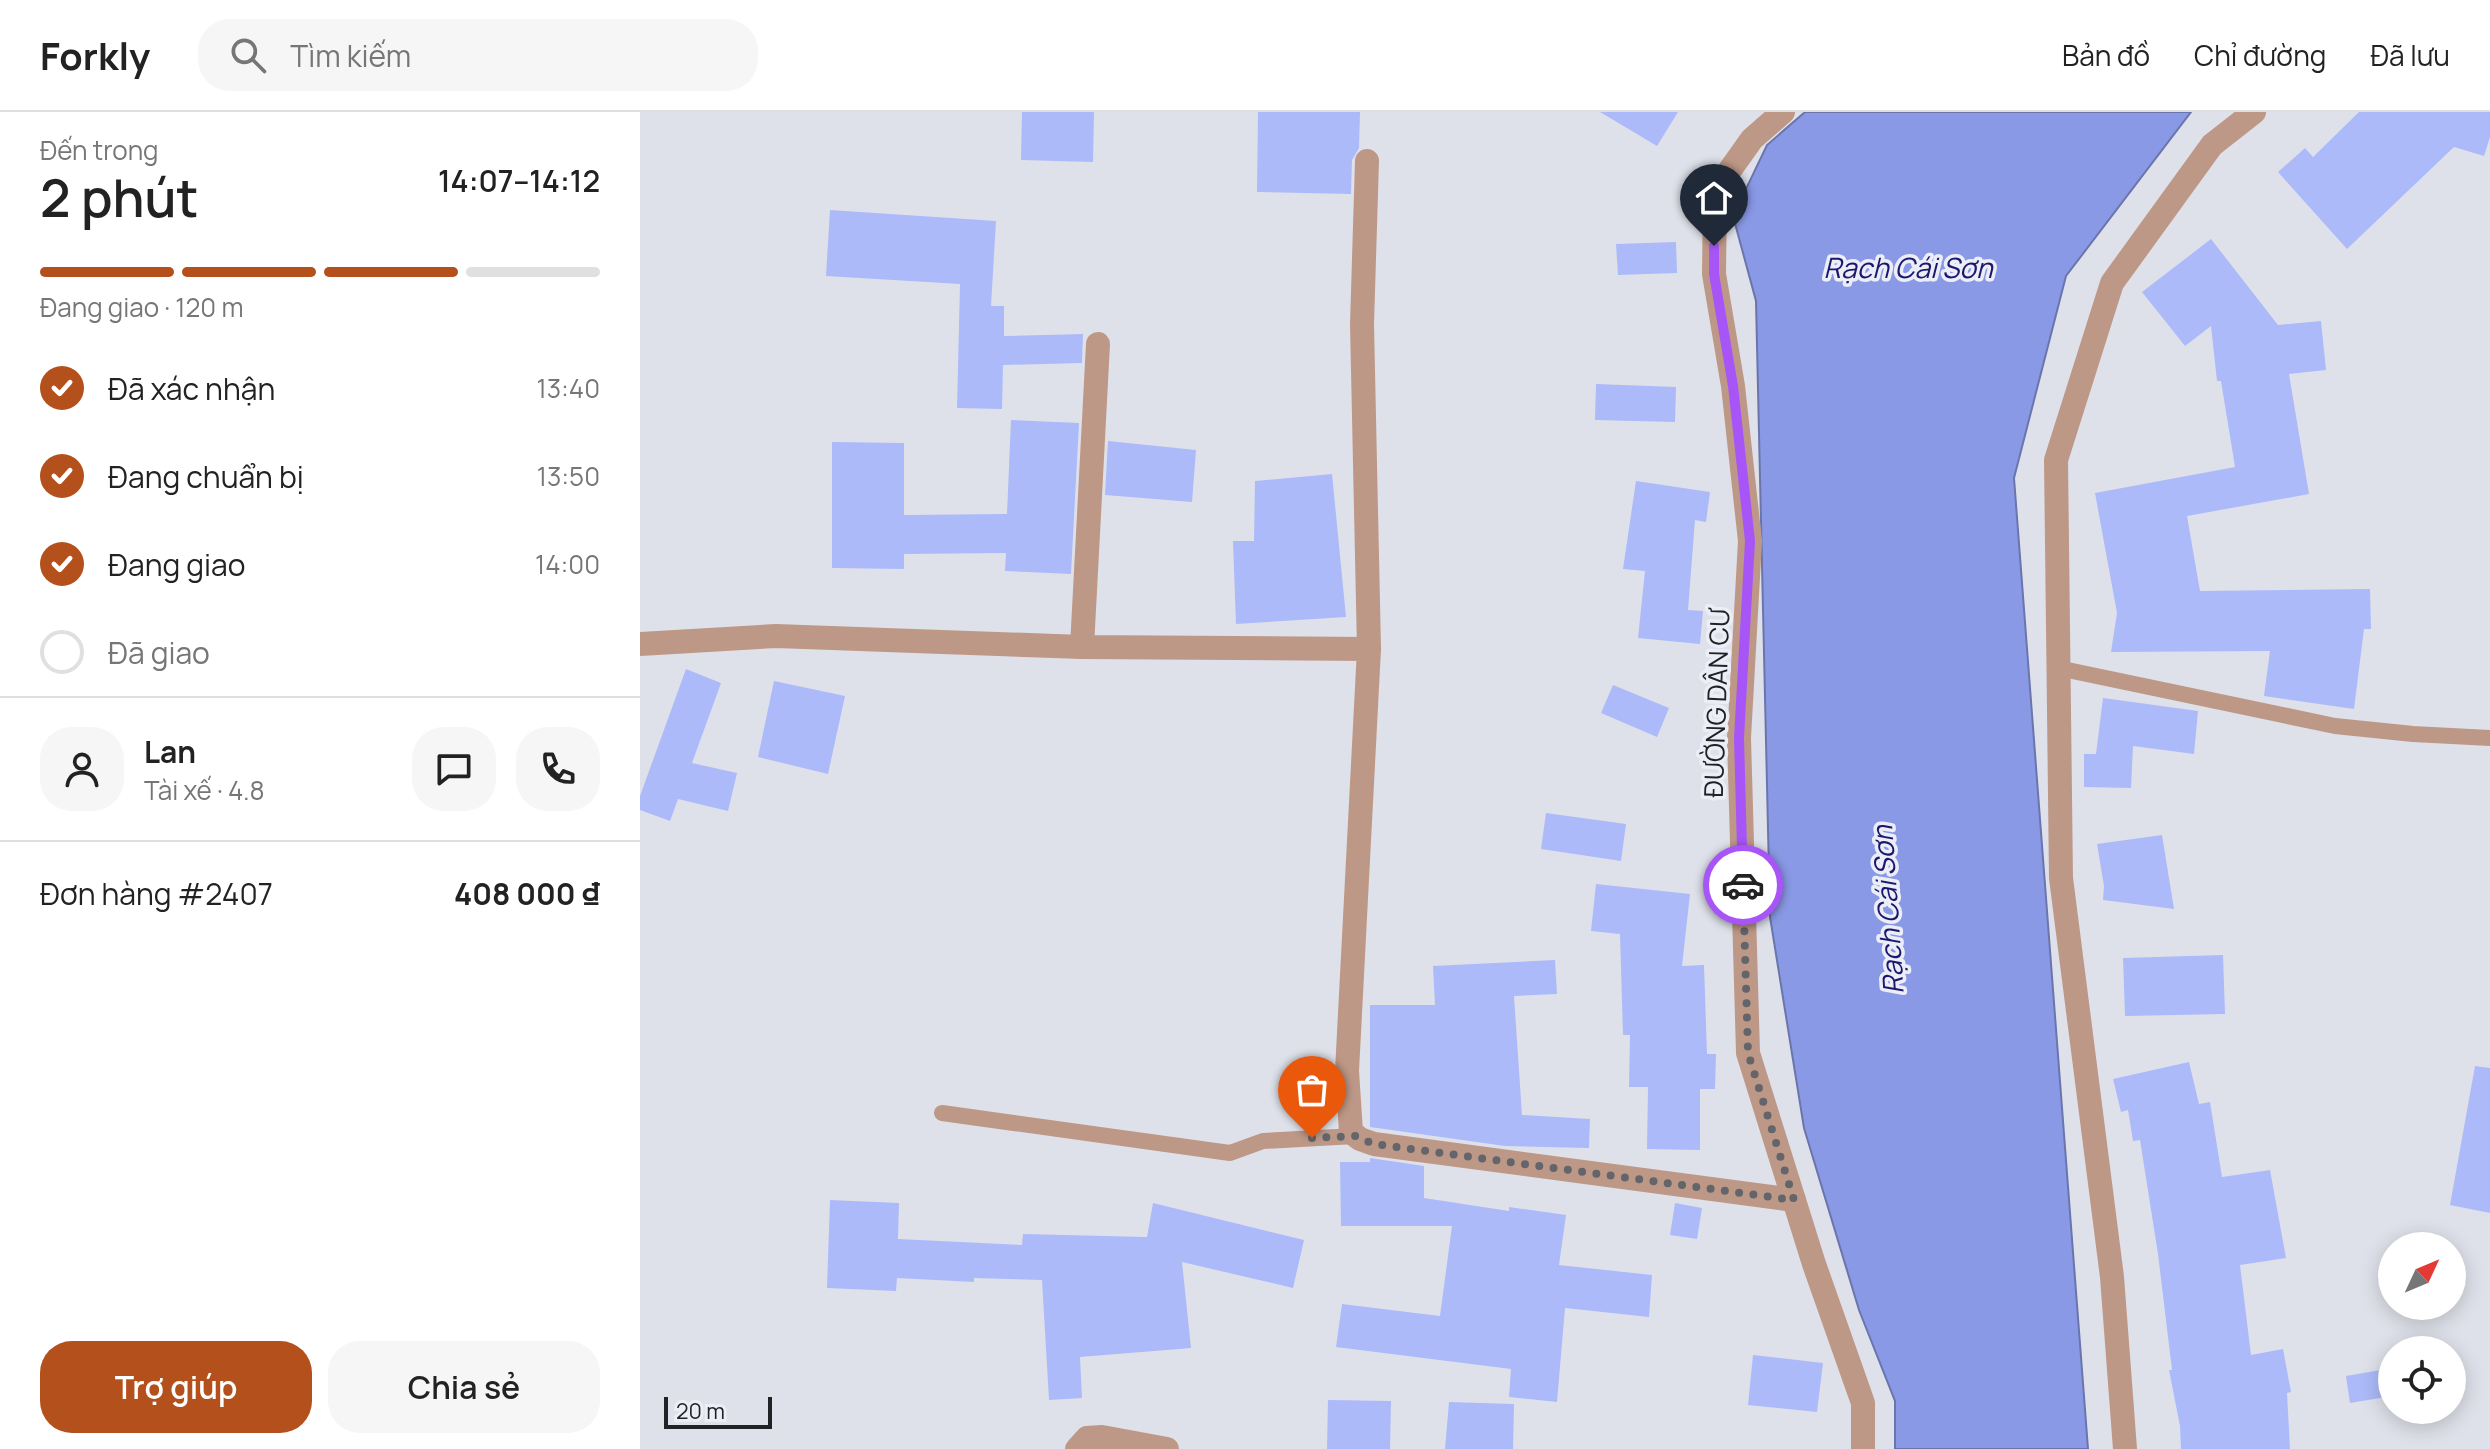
<!DOCTYPE html>
<html lang="vi">
<head>
<meta charset="utf-8">
<style>
	body { margin:0; font-family:Manrope,sans-serif; background:#f6f6f6; color:#222; height:100vh; display:flex; flex-direction:column; font-size:30px; white-space:nowrap }
	* { box-sizing:border-box; margin:0 }
	p { font-size:26px; color:#767676 }
	.icon { flex:none; width:44px; height:44px; fill:none; stroke:currentColor; stroke-width:2; stroke-linecap:round; stroke-linejoin:round }
	.map { position:relative; flex:1; overflow:hidden }
	.sheet { display:flex; flex-direction:column; background:#fff; width:640px }
	.sheet>* { flex:none }
	.needle { width:52px; rotate:46deg }
	.fabs { position:absolute; left:1738px; top:1120px; display:grid; gap:16px }
	.fabs a { display:grid; place-items:center; width:88px; height:88px; border-radius:50%; background:#fff; box-shadow:0 4px 20px #0003; font-size:40px }
	.scale { position:absolute; left:24px; bottom:20px; width:108px; box-sizing:border-box; padding-left:8px; border:4px solid #212225; border-top:0; font-size:22px; line-height:28px; white-space:nowrap; color:#212225; -webkit-text-stroke:6px #eceef7; paint-order:stroke }
	.pin { position:absolute; display:grid; place-items:center; width:68px; height:68px; color:#fff; margin:-82px -34px; border-radius:50% 50% 50% 0; rotate:-45deg; box-shadow:0 0 8px #0007 }
	.pin .icon { rotate:45deg }
	.courier { position:absolute; display:grid; place-items:center; width:80px; height:80px; margin:-40px; border:6px solid #a855f7; border-radius:50%; background:#fff; color:#222; box-shadow:0 2px 10px #0007 }
	.head em { font-style:normal; font-weight:600 }
	.head div { display:flex; flex-direction:column-reverse }
	.head { display:flex; align-items:center; justify-content:space-between; height:136px; padding:0 40px }
	h1 { font-size:52px; font-weight:600; line-height:60px }
	.bar { display:grid; grid-template-columns:repeat(4,1fr); gap:12px 8px; align-content:center; height:96px; padding:0 40px }
	.bar i { height:10px; border-radius:6px; background:#e0e0e0 }
	.bar .selected { background:#b4501b }
	.bar p { grid-column:span 4 }
	.line { display:flex; align-items:center; gap:20px; padding:0 40px; border-top:2px solid #e0e0e0 }
	.line div { flex:1 }
	.round { display:grid; place-items:center; flex:none; width:84px; height:84px; border-radius:32px; background:#f6f6f6 }
	ol { padding:0 40px; list-style:none }
	li { display:flex; align-items:center; gap:24px; height:88px }
	li p { margin-inline-start:auto }
	li .icon { padding:8px; border-radius:50%; background:#b4501b; color:#fff; stroke-width:4 }
	li:last-child { color:#767676 }
	li i { width:44px; height:44px; border:4px solid #e0e0e0; border-radius:50% }
	.primary-button { display:flex; gap:16px; margin-top:auto; padding:16px 40px }
	.primary-button a { flex:1; height:92px; border-radius:32px; background:#b4501b; color:#fff; font-size:32px; font-weight:600; line-height:92px; text-align:center }
	.primary-button a+a { background:#f6f6f6; color:#222 }
	header { display:flex; align-items:center; gap:48px; box-sizing:border-box; height:112px; padding:0 40px; background:#fff; border-bottom:2px solid #e0e0e0 }
	header strong { font-size:38px }
	nav { display:flex; gap:44px; margin-inline-start:auto; font-size:28px }
	.search { width:560px; height:72px; background:#f6f6f6; display:flex; align-items:center; gap:20px; box-sizing:border-box; padding:0 28px; border-radius:32px; color:#767676; font-size:30px }
	main { display:flex; flex:1; min-height:0 }
	.map>svg:first-child { display:block }
	.water { fill:#8a99e6; stroke:#6a75ac; stroke-width:2 }
	.building { fill:#acbaf9 }
	.lines { fill:none; stroke-linecap:round; stroke-linejoin:round }
	.lane { stroke:#be9887; stroke-width:16 }
	.street { stroke:#be9887; stroke-width:24 }
	.done { stroke:#64656a; stroke-width:8; stroke-dasharray:0 14.4 }
	.route { stroke:#a855f7; stroke-width:10 }
	.labels { text-anchor:middle; dominant-baseline:central; stroke-width:7; stroke-linejoin:round; paint-order:stroke }
	.street-label { font-size:26px; fill:#212225; stroke:#eceef7 }
	.water-label { font-size:28px; font-style:italic; fill:#1c166f; stroke:#eceef7 }
</style>
</head>
<body>
<header>
<strong>Forkly</strong>
<div class="search"><svg class="icon" aria-label="search" viewBox="0 0 24 24"><circle cx="10" cy="10" r="6"/><path d="M15 15l6 6"/></svg>Tìm kiếm</div>
<nav><a>Bản đồ</a><a>Chỉ đường</a><a>Đã lưu</a></nav>
</header>
<main>
<section class="sheet">
<div class="head"><div><h1>2 phút</h1><p>Đến trong</p></div><em>14:07–14:12</em></div>
<div class="bar"><i class="selected"></i><i class="selected"></i><i class="selected"></i><i></i><p>Đang giao · 120 m</p></div>
<ol>
<li><svg class="icon" aria-label="check" viewBox="0 0 24 24"><path d="M5 12l5 5 9-10"/></svg>Đã xác nhận<p>13:40</p></li>
<li><svg class="icon" aria-label="check" viewBox="0 0 24 24"><path d="M5 12l5 5 9-10"/></svg>Đang chuẩn bị<p>13:50</p></li>
<li><svg class="icon" aria-label="check" viewBox="0 0 24 24"><path d="M5 12l5 5 9-10"/></svg>Đang giao<p>14:00</p></li>
<li><i></i>Đã giao</li>
</ol>
<div class="line" style="height:144px"><a class="round"><svg class="icon" aria-label="person" viewBox="0 0 24 24"><circle cx="12" cy="8" r="4"/><path d="M4 21q1-7 8-7t8 7"/></svg></a><div><b>Lan</b><p>Tài xế · 4.8</p></div><a class="round"><svg class="icon" aria-label="chat" viewBox="0 0 24 24"><path d="M4 5h16v11H9l-5 4z"/></svg></a><a class="round"><svg class="icon" aria-label="phone" viewBox="0 0 24 24"><path d="M5 4h4l2 5-3 2q2 4 5 5l2-3 5 2v4C11 20 4 13 5 4z"/></svg></a></div>
<div class="line" style="height:104px"><div>Đơn hàng #2407</div><b>408 000 ₫</b></div>
<div class="primary-button"><a>Trợ giúp</a><a>Chia sẻ</a></div>
</section>
<div class="map">
<svg width="1850" height="1337" viewBox="0 0 1850 1337">
	<rect width="100%" height="100%" fill="#dfe1ea"/>
	<polygon class="water" points="1165,0 1551,0 1426,164 1374,366 1448,1337 1255,1337 1255,1289 1219,1198 1164,1016 1130,805 1116,189 1093,104 1127,33"/>
	<g class="building">
		<polygon points="382,0 454,0 453,50 381,48"/>
		<polygon points="618,0 720,0 719,36 712,48 711,82 617,80"/>
		<polygon points="960,0 1038,0 1017,34"/>
		<polygon points="1719,0 1850,0 1850,25 1844,44 1814,35 1707,137 1638,60 1665,36 1673,45"/>
		<polygon points="190,98 356,109 351,194 364,194 364,224 443,222 442,251 363,253 362,297 317,296 320,172 186,164"/>
		<polygon points="1571,127 1638,213 1681,209 1686,258 1649,262 1669,382 1547,404 1560,479 1730,477 1731,517 1724,517 1714,597 1624,584 1630,539 1471,540 1477,501 1455,381 1595,355 1581,269 1577,269 1571,214 1545,234 1502,180"/>
		<polygon points="1036,130 1037,161 978,163 976,132"/>
		<polygon points="956,272 1036,275 1035,310 955,308"/>
		<polygon points="371,308 439,311 431,462 365,459 366,441 264,442 264,457 192,456 192,330 264,331 264,403 367,402"/>
		<polygon points="468,329 556,338 552,390 465,383"/>
		<polygon points="692,362 706,505 596,512 593,429 614,429 615,369"/>
		<polygon points="996,369 1070,380 1066,410 1055,408 1048,498 1063,499 1060,532 998,526 1005,459 983,457"/>
		<polygon points="46,557 81,571 52,651 97,661 88,699 38,687 30,709 0,698 0,684"/>
		<polygon points="134,569 205,584 188,662 118,645"/>
		<polygon points="973,573 1029,596 1017,625 961,601"/>
		<polygon points="1463,586 1558,599 1554,642 1493,634 1491,676 1444,675 1444,642 1456,642"/>
		<polygon points="906,701 986,712 981,749 901,737"/>
		<polygon points="1522,723 1534,797 1463,788 1464,774 1457,732"/>
		<polygon points="956,772 1050,782 1042,854 1064,853 1067,942 1076,942 1075,977 1060,977 1060,1038 1007,1037 1008,975 989,975 990,923 983,923 980,822 951,819"/>
		<polygon points="1583,843 1585,902 1485,904 1483,846"/>
		<polygon points="915,848 917,882 874,884 882,1003 950,1007 949,1036 865,1034 730,1015 730,893 795,893 793,854"/>
		<polygon points="1549,950 1559,992 1570,990 1582,1065 1630,1058 1646,1146 1600,1153 1611,1243 1643,1237 1651,1280 1647,1281 1650,1337 1541,1337 1540,1314 1529,1258 1532,1258 1518,1142 1500,1028 1493,1029 1488,998 1481,1000 1473,967"/>
		<polygon points="1835,954 1850,956 1850,1101 1810,1093"/>
		<polygon points="730,1046 784,1054 784,1086 869,1099 869,1095 926,1103 919,1153 1012,1163 1009,1205 925,1196 917,1290 869,1285 871,1257 696,1235 702,1192 800,1204 812,1114 701,1114 700,1050 730,1050"/>
		<polygon points="190,1088 259,1091 258,1127 382,1133 383,1122 507,1125 513,1091 664,1128 653,1176 542,1150 551,1236 440,1245 442,1286 409,1288 402,1168 334,1166 334,1170 257,1166 256,1179 187,1176"/>
		<polygon points="1035,1091 1062,1096 1057,1127 1030,1123"/>
		<polygon points="1113,1243 1183,1251 1177,1300 1108,1293"/>
		<polygon points="1752,1256 1752,1284 1710,1291 1706,1264"/>
		<polygon points="688,1288 751,1289 750,1337 687,1337"/>
		<polygon points="809,1290 874,1292 873,1337 805,1337"/>
	</g>
	<g class="lines">
		<g class="lane">
			<polyline points="1418,556 1695,614 1773,622 1850,626"/>
			<polyline points="302,1001 590,1041 623,1029 715,1024"/>
		</g>
		<g class="street">
			<polyline points="1143,0 1112,27 1075,79 1074,162 1093,274 1110,429 1099,626 1108,941 1174,1152 1223,1291 1223,1337"/>
			<polyline points="727,49 722,212 729,537"/>
			<polyline points="0,532 136,524 442,535 729,537 707,959 711,1020 720,1027 734,1032 1154,1088"/>
			<polyline points="442,535 458,232"/>
			<polyline points="437,1337 447,1326 462,1325 527,1337"/>
			<polyline points="1485,1337 1472,1165 1421,766 1416,348 1472,171 1572,33 1614,0"/>
		</g>
	</g>
	<g class="lines">
		<polyline class="done" points="672,1026 715,1024 734,1032 1154,1088 1108,941 1103,773"/>
		<polyline class="route" points="1074,134 1074,162 1093,274 1110,429 1099,626 1103,773"/>
	</g>
	<g class="labels">
		<g class="street-label">
			<text transform="translate(1076 591) rotate(-88)">ĐƯỜNG DÂN CƯ</text>
		</g>
		<g class="water-label">
			<text x="1268" y="155">Rạch Cái Sơn</text>
			<text transform="translate(1247 798) rotate(-94)">Rạch Cái Sơn</text>
		</g>
	</g>
</svg>
<div class="fabs">
<a><svg class="needle" viewBox="-14 -14 28 28"><path d="M0-13l5 13h-10z" fill="#e53935"/><path d="M0 13l5-13h-10z" fill="#767676"/></svg></a>
<a><svg class="icon" aria-label="locate" viewBox="0 0 24 24"><circle cx="12" cy="12" r="6"/><path d="M12 2v4M12 18v4M2 12h4M18 12h4"/></svg></a>
</div>
<div class="scale">20 m</div>
<div class="pin" style="left:672px;top:1026px;background:#ea580c"><svg class="icon" aria-label="bag" viewBox="0 0 24 24"><path d="M5 8h14l-1 12H6zM9 8a3 3 0 0 1 6 0"/></svg></div>
<div class="pin" style="left:1074px;top:134px;background:#1f2937"><svg class="icon" aria-label="home" viewBox="0 0 24 24"><path d="M3 11l9-7 9 7M6 9v11h12V9"/></svg></div>
<div class="courier" style="left:1103px;top:773px"><svg class="icon" aria-label="car" viewBox="0 0 24 24"><path d="M5 17H2v-5l4-1 3-4h7l3 4 3 1v5h-3M9 17h6M6 11h13"/><circle cx="7" cy="17" r="2"/><circle cx="17" cy="17" r="2"/></svg></div>
</div>
</main>
</body>
</html>
